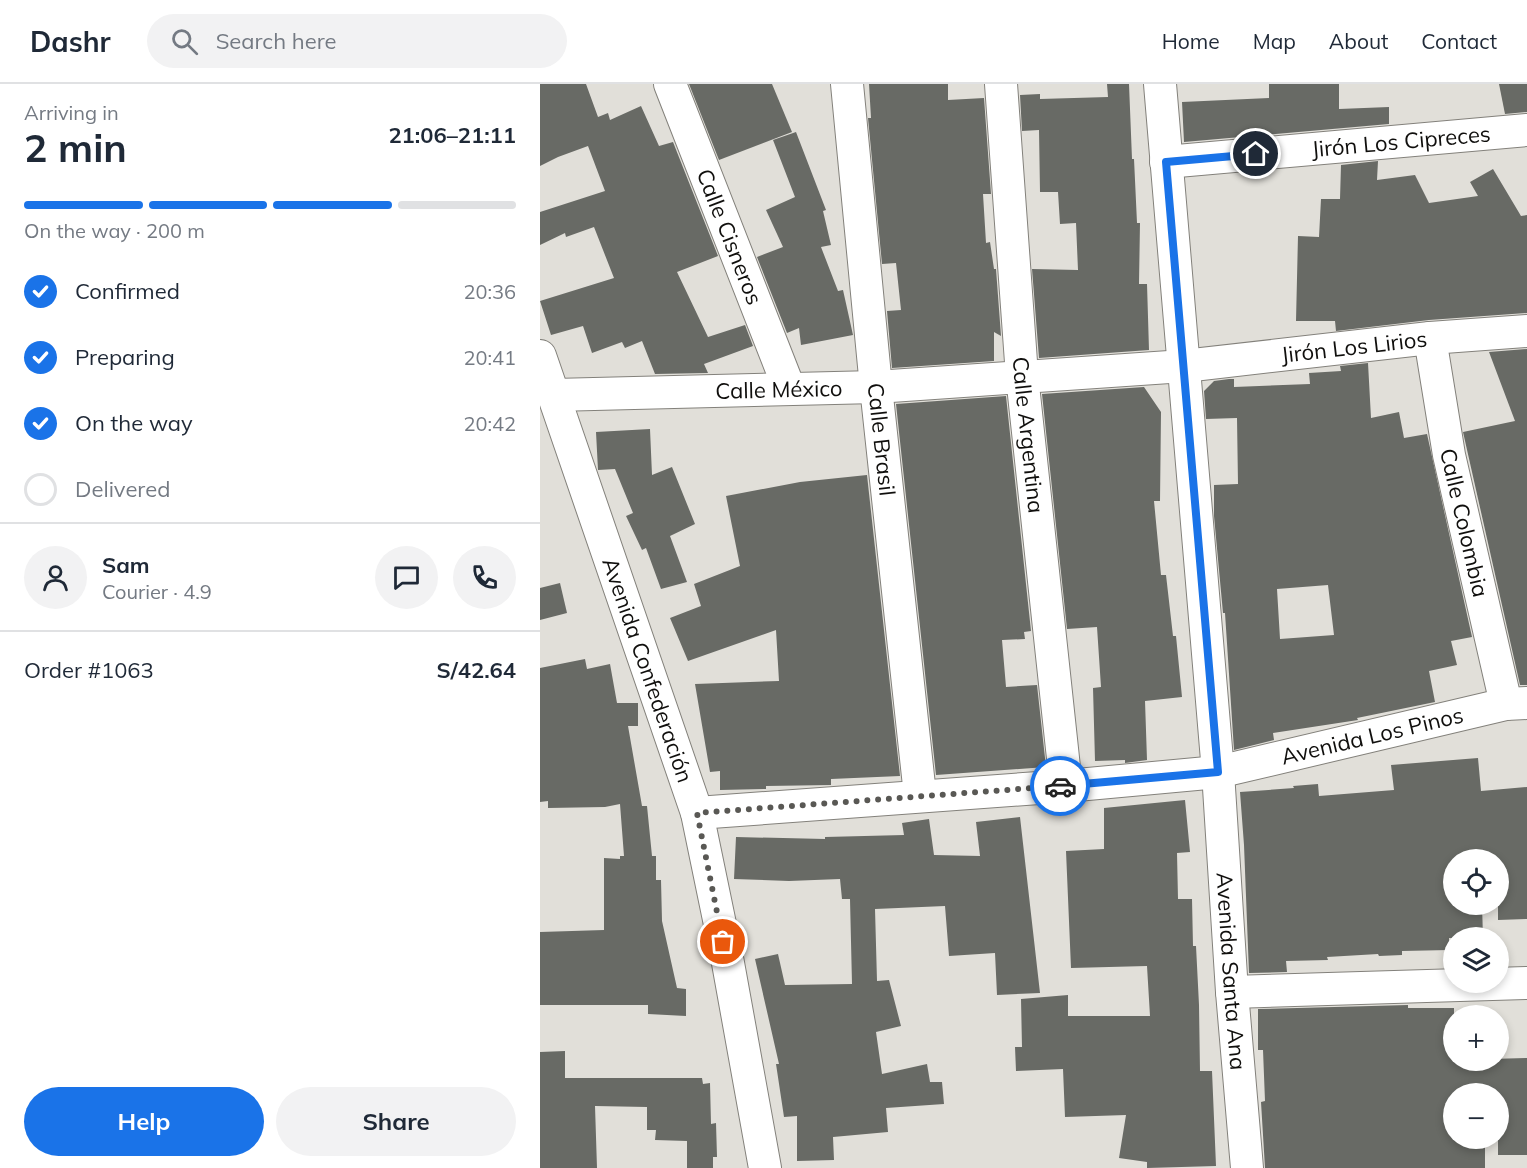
<!DOCTYPE html>
<html lang="en">
<head>
<meta charset="utf-8">
<style>
	body { margin:0; font-family:Mulish,sans-serif; background:#f2f2f3; color:#1f2937; height:100vh; display:flex; flex-direction:column; font-size:22px; white-space:nowrap }
	* { box-sizing:border-box; margin:0 }
	p { font-size:20px; color:#747a83 }
	.icon { flex:none; width:33px; height:33px; fill:none; stroke:currentColor; stroke-width:2; stroke-linecap:round; stroke-linejoin:round }
	.map { position:relative; flex:1; overflow:hidden }
	.side { display:flex; flex-direction:column; background:#fff; width:540px }
	.side>* { flex:none }
	.tools { position:absolute; left:903px; top:765px; display:grid; gap:12px }
	.tools a { display:grid; place-items:center; width:66px; height:66px; border-radius:50%; background:#fff; box-shadow:0 3px 9px #0003; font-size:30px }
	.pin { position:absolute; display:grid; place-items:center; width:51px; height:51px; color:#fff; margin:-26px; border:3px solid #fff; border-radius:50%; box-shadow:0 2px 6px #0007 }
	.courier { position:absolute; display:grid; place-items:center; width:60px; height:60px; margin:-30px; border:4px solid #1a73e8; border-radius:50%; background:#fff; color:#222; box-shadow:0 2px 8px #0007 }
	.summary em { font-style:normal; font-weight:700 }
	.summary div { display:flex; flex-direction:column-reverse }
	.summary { display:flex; align-items:center; justify-content:space-between; height:102px; padding:0 24px }
	h1 { font-size:39px; font-weight:700; line-height:45px }
	.bar { display:grid; grid-template-columns:repeat(4,1fr); gap:9px 6px; align-content:center; height:72px; padding:0 24px }
	.bar i { height:8px; border-radius:4px; background:#e0e1e3 }
	.bar .on { background:#1a73e8 }
	.bar p { grid-column:span 4 }
	.line { display:flex; align-items:center; gap:15px; padding:0 24px; border-top:2px solid #e0e1e3 }
	.line div { flex:1 }
	.round { display:grid; place-items:center; flex:none; width:63px; height:63px; border-radius:32px; background:#f2f2f3 }
	ol { padding:0 24px; list-style:none }
	li { display:flex; align-items:center; gap:18px; height:66px }
	li p { margin-inline-start:auto }
	li .icon { padding:6px; border-radius:50%; background:#1a73e8; color:#fff; stroke-width:4 }
	li:last-child { color:#747a83 }
	li i { width:33px; height:33px; border:3px solid #e0e1e3; border-radius:50% }
	.cta { display:flex; gap:12px; margin-top:auto; padding:12px 24px }
	.cta a { flex:1; height:69px; border-radius:36px; background:#1a73e8; color:#fff; font-size:24px; font-weight:700; line-height:69px; text-align:center }
	.cta a+a { background:#f2f2f3; color:#1f2937 }
	header { display:flex; align-items:center; gap:36px; box-sizing:border-box; height:84px; padding:0 30px; background:#fff; border-bottom:2px solid #e0e1e3 }
	header strong { font-size:28px }
	nav { display:flex; gap:33px; margin-inline-start:auto; font-size:21px }
	.search { width:420px; height:54px; background:#f2f2f3; display:flex; align-items:center; gap:15px; box-sizing:border-box; padding:0 21px; border-radius:33px; color:#747a83; font-size:22px }
	main { display:flex; flex:1; min-height:0 }
	.map>svg:first-child { display:block }
	.building { fill:#686a65; fill-rule:evenodd }
	.lines { fill:none; stroke-linecap:round; stroke-linejoin:round }
	.minor-casing { stroke:#83817b; stroke-width:34 }
	.minor { stroke:#fff; stroke-width:32 }
	.done { stroke:#595854; stroke-width:6; stroke-dasharray:0 10.8 }
	.route { stroke:#1a73e8; stroke-width:8 }
	.labels { text-anchor:middle; dominant-baseline:central; stroke-width:4.5; stroke-linejoin:round; paint-order:stroke }
	.street-label { font-size:22px; fill:#100f0d; stroke:#eeede6 }
</style>
</head>
<body>
<header>
<strong>Dashr</strong>
<div class="search"><svg class="icon" aria-label="search" viewBox="0 0 24 24"><circle cx="10" cy="10" r="6"/><path d="M15 15l6 6"/></svg>Search here</div>
<nav><a>Home</a><a>Map</a><a>About</a><a>Contact</a></nav>
</header>
<main>
<section class="side">
<div class="summary"><div><h1>2 min</h1><p>Arriving in</p></div><em>21:06–21:11</em></div>
<div class="bar"><i class="on"></i><i class="on"></i><i class="on"></i><i></i><p>On the way · 200 m</p></div>
<ol>
<li><svg class="icon" aria-label="check" viewBox="0 0 24 24"><path d="M5 12l5 5 9-10"/></svg>Confirmed<p>20:36</p></li>
<li><svg class="icon" aria-label="check" viewBox="0 0 24 24"><path d="M5 12l5 5 9-10"/></svg>Preparing<p>20:41</p></li>
<li><svg class="icon" aria-label="check" viewBox="0 0 24 24"><path d="M5 12l5 5 9-10"/></svg>On the way<p>20:42</p></li>
<li><i></i>Delivered</li>
</ol>
<div class="line" style="height:108px"><a class="round"><svg class="icon" aria-label="person" viewBox="0 0 24 24"><circle cx="12" cy="8" r="4"/><path d="M4 21q1-7 8-7t8 7"/></svg></a><div><b>Sam</b><p>Courier · 4.9</p></div><a class="round"><svg class="icon" aria-label="chat" viewBox="0 0 24 24"><path d="M4 5h16v11H9l-5 4z"/></svg></a><a class="round"><svg class="icon" aria-label="phone" viewBox="0 0 24 24"><path d="M5 4h4l2 5-3 2q2 4 5 5l2-3 5 2v4C11 20 4 13 5 4z"/></svg></a></div>
<div class="line" style="height:78px"><div>Order #1063</div><b>S/42.64</b></div>
<div class="cta"><a>Help</a><a>Share</a></div>
</section>
<div class="map">
<svg width="987" height="1084" viewBox="0 0 987 1084">
	<rect width="100%" height="100%" fill="#e1dfd9"/>
	<g class="building">
		<polygon points="0,0 46,0 58,33 68,29 70,36 101,22 119,62 133,58 178,172 137,188 168,253 205,241 213,262 164,280 168,289 115,290 102,257 85,264 82,258 52,269 43,242 11,251 0,217 74,194 54,143 26,153 25,149 0,161 0,128 65,107 48,62 18,73 0,82"/>
		<polygon points="149,0 232,0 252,48 179,76"/>
		<polygon points="329,0 408,0 408,16 444,14 451,110 443,110 446,159 450,158 454,185 456,185 461,252 454,248 454,277 352,284 347,227 361,226 356,179 342,180 328,34 331,34"/>
		<polygon points="567,0 589,0 592,75 594,75 597,139 600,139 599,200 607,200 609,266 499,274 492,185 538,186 536,139 520,140 518,108 500,108 499,46 482,47 480,11 500,10 500,15 568,13"/>
		<polygon points="729,0 799,0 799,25 849,23 849,40 644,58 642,18 729,14"/>
		<polygon points="959,0 987,0 987,28 965,30"/>
		<polygon points="256,48 286,126 283,127 291,161 281,163 298,207 303,206 313,251 261,261 259,244 247,249 217,173 243,163 226,126 255,113 233,56"/>
		<polygon points="838,77 837,96 875,91 889,119 938,112 930,98 953,85 981,132 987,131 987,229 889,236 796,247 795,237 756,237 758,152 779,153 781,115 800,115 801,81"/>
		<polygon points="987,265 987,601 980,601 923,348 975,337 949,268"/>
		<path d="M828 279 831 334 859 328 864 354 887 350 932 553 911 557 917 581 889 587 895 618 817 634 818 636 733 649 734 656 694 666 685 529H683L674 432V401L698 400 697 334 666 335 664 307 674 297 689 295H694V303L770 300 769 289 801 287 800 282ZM788 501 794 551 740 555 737 505Z"/>
		<polygon points="604,303 621,328 620,417 614,417 621,491 626,491 633,552 636,552 642,613 605,617 607,676 585,679 585,676 555,677 553,604 561,603 557,543 527,545 502,310"/>
		<polygon points="466,312 491,547 484,548 485,555 462,556 466,603 497,601 506,683 396,691 356,320"/>
		<polygon points="110,345 112,391 132,383 155,440 130,452 147,498 121,505 106,464 102,466 86,432 93,429 75,385 58,386 56,348"/>
		<polygon points="327,391 360,692 291,695 291,701 226,702 226,705 180,706 180,687 170,688 155,600 239,597 236,546 148,577 130,534 161,522 154,500 200,482 186,412 260,398"/>
		<polygon points="20,499 27,529 0,536 0,504"/>
		<polygon points="45,575 47,585 70,580 77,619 98,619 98,642 88,642 102,722 107,722 112,772 116,772 116,796 121,796 122,837 137,904 146,905 146,932 108,930 108,921 0,921 0,848 64,846 64,774 80,775 80,772 84,772 80,720 65,723 8,724 8,717 0,718 0,584"/>
		<polygon points="938,674 941,707 987,703 987,835 958,836 958,776 914,776 914,820 942,820 943,854 909,854 909,866 862,867 862,871 839,872 838,870 787,873 788,876 746,877 747,888 709,889 704,761 700,708 754,704 753,702 778,700 779,712 854,706 851,681"/>
		<polygon points="645,716 650,768 637,769 638,815 652,815 653,862 656,862 659,921 660,987 672,987 676,1082 607,1084 607,1078 579,1074 586,1031 525,1033 523,985 476,987 475,963 482,963 481,915 528,911 528,932 610,932 607,882 531,884 526,767 564,765 564,724"/>
		<polygon points="480,733 500,909 457,911 455,869 409,872 405,822 335,825 337,897 349,896 361,942 336,948 342,990 387,980 390,998 402,998 404,1020 346,1024 348,1048 293,1053 294,1076 257,1077 257,1032 244,1033 236,980 239,980 215,875 238,870 245,901 312,900 310,815 302,815 300,795 249,797 194,795 196,753 285,755 285,753 364,751 362,739 389,735 394,771 440,772 436,738"/>
		<polygon points="868,921 868,924 914,924 914,976 987,974 987,1071 958,1071 958,1010 914,1010 914,1054 945,1054 945,1084 725,1084 721,1018 725,1017 723,966 718,966 718,925"/>
		<polygon points="25,967 25,994 162,994 163,1000 170,999 171,1040 176,1039 177,1073 173,1073 173,1084 147,1084 147,1057 115,1056 116,1046 107,1046 107,1023 55,1022 57,1084 0,1084 0,968"/>
	</g>
	<g class="lines">
		<g class="minor-casing">
			<g id="minor">
				<path id="s1" d="M130 0 249 304"/>
				<path id="s2" d="M307 0 336 303 380 711"/>
				<path id="s3" d="M461 0 482 292 526 702"/>
				<path id="s4" d="M620 0 678 688 692 908 707 1084"/>
				<path id="s5" d="M626 78 987 46"/>
				<path id="s6" d="M890 254 909 371 966 620"/>
				<path id="s7" d="M0 272 157 729 188 879 225 1084"/>
				<path id="s8" d="M14 311 336 303 644 282 890 254 987 247"/>
				<path id="s9" d="M157 729 526 702 678 688 966 620 987 619"/>
				<polyline points="692,908 987,899"/>
			</g>
		</g>
		<use href="#minor" class="minor"/>
	</g>
	<g class="lines">
		<polyline class="done" points="183,858 157,729 520,702"/>
		<polyline class="route" points="520,702 678,688 626,78 716,70"/>
	</g>
	<g class="labels">
		<g class="street-label">
			<text stroke="none"><textPath href="#s5" startOffset="236">Jirón Los Cipreces</textPath></text>
			<text stroke="none"><textPath href="#s1" startOffset="164">Calle Cisneros</textPath></text>
			<text stroke="none"><textPath href="#s8" startOffset="802">Jirón Los Lirios</textPath></text>
			<text stroke="none"><textPath href="#s8" startOffset="225">Calle México</textPath></text>
			<text stroke="none"><textPath href="#s3" startOffset="352">Calle Argentina</textPath></text>
			<text stroke="none"><textPath href="#s2" startOffset="357">Calle Brasil</textPath></text>
			<text stroke="none"><textPath href="#s6" startOffset="188">Calle Colombia</textPath></text>
			<text stroke="none"><textPath href="#s7" startOffset="332">Avenida Confederación</textPath></text>
			<text stroke="none"><textPath href="#s9" startOffset="681">Avenida Los Pinos</textPath></text>
			<text stroke="none"><textPath href="#s4" startOffset="890">Avenida Santa Ana</textPath></text>
		</g>
	</g>
</svg>
<div class="tools">
<a><svg class="icon" aria-label="locate" viewBox="0 0 24 24"><circle cx="12" cy="12" r="6"/><path d="M12 2v4M12 18v4M2 12h4M18 12h4"/></svg></a>
<a><svg class="icon" aria-label="layers" viewBox="0 0 24 24"><path d="M12 4l9 5-9 5-9-5zM3 14l9 5 9-5"/></svg></a>
<a>+</a>
<a>−</a>
</div>
<div class="pin" style="left:183px;top:858px;background:#ea580c"><svg class="icon" aria-label="bag" viewBox="0 0 24 24"><path d="M5 8h14l-1 12H6zM9 8a3 3 0 0 1 6 0"/></svg></div>
<div class="pin" style="left:716px;top:70px;background:#1f2937"><svg class="icon" aria-label="home" viewBox="0 0 24 24"><path d="M3 11l9-7 9 7M6 9v11h12V9"/></svg></div>
<div class="courier" style="left:520px;top:702px"><svg class="icon" aria-label="car" viewBox="0 0 24 24"><path d="M5 17H2v-5l4-1 3-4h7l3 4 3 1v5h-3M9 17h6M6 11h13"/><circle cx="7" cy="17" r="2"/><circle cx="17" cy="17" r="2"/></svg></div>
</div>
</main>
</body>
</html>
